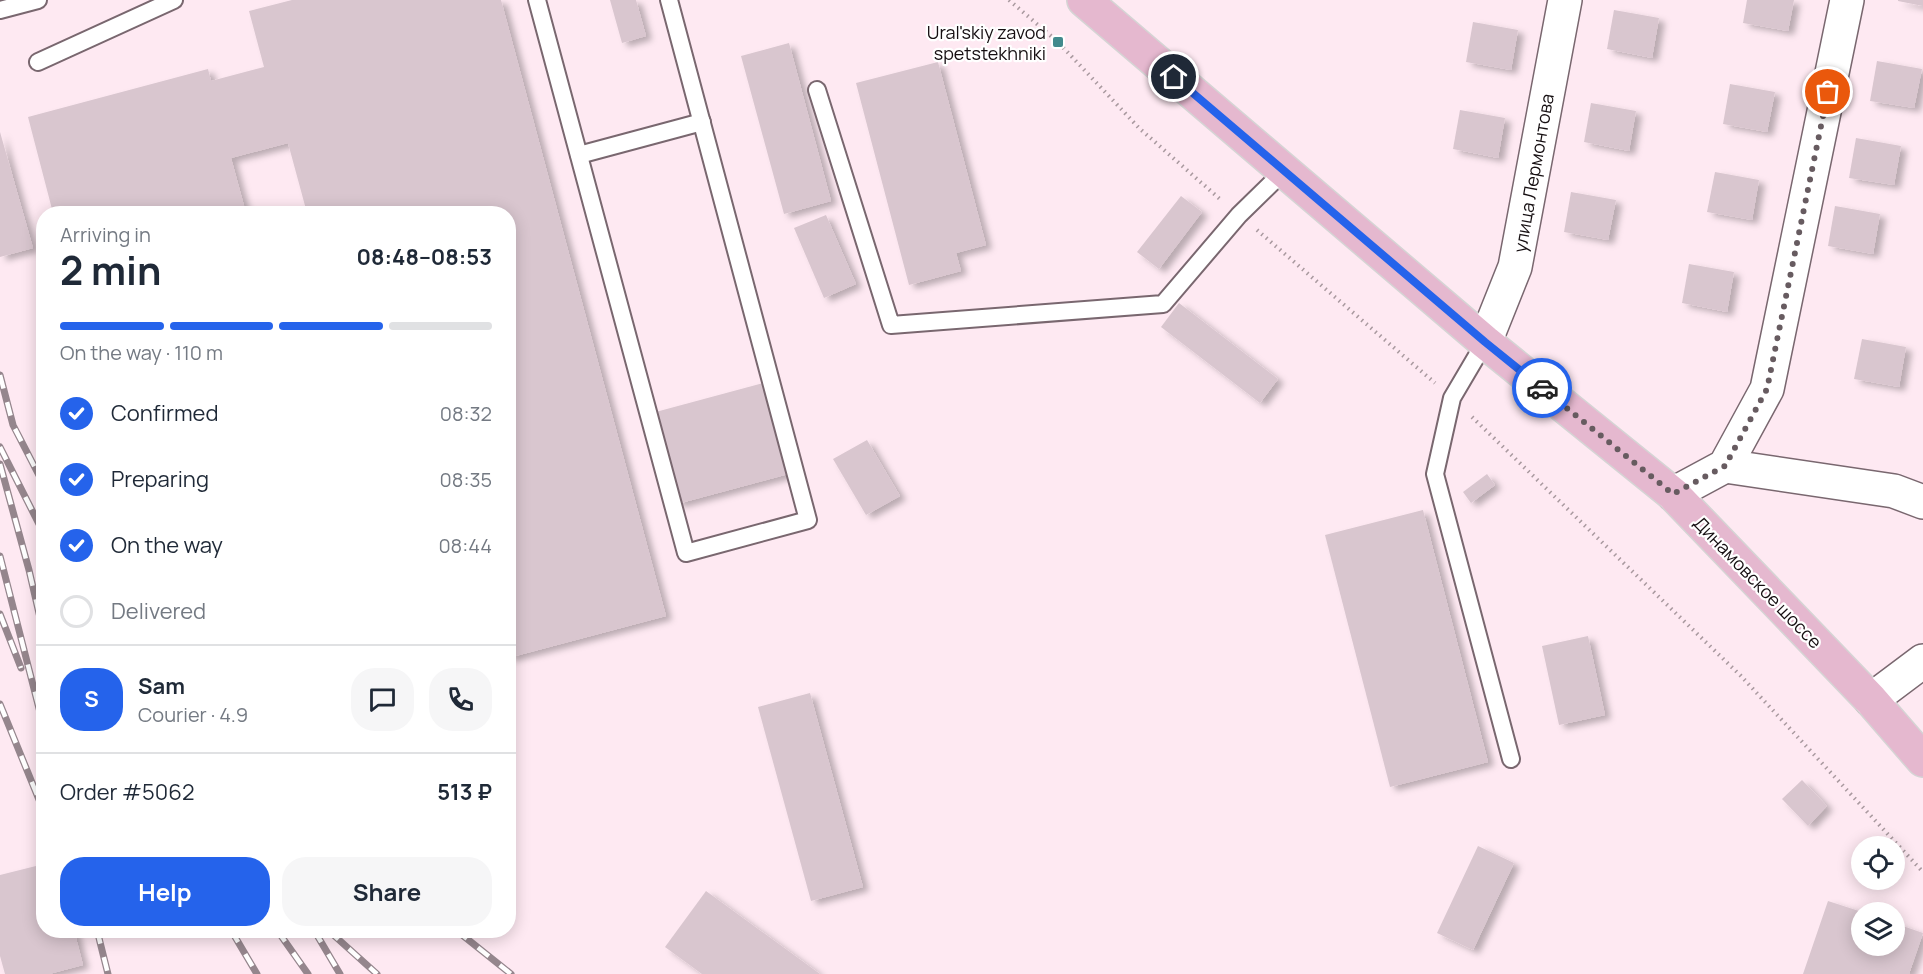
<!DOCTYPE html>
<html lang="en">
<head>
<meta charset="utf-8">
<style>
	body { margin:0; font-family:Manrope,sans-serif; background:#f6f6f7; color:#1f2937; height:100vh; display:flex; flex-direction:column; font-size:22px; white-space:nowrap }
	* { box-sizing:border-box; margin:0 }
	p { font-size:20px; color:#747a83 }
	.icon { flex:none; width:33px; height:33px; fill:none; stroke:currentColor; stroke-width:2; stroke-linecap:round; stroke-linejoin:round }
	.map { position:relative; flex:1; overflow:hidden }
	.drawer { position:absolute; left:36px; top:206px; width:480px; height:732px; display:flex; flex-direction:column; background:#fff; border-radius:24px; box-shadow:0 3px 15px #0003 }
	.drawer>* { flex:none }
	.tools { position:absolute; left:1851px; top:836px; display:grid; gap:12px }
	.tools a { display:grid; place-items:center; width:54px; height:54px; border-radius:50%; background:#fff; box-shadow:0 3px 15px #0003; font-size:30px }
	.pin { position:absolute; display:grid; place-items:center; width:51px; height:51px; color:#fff; margin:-26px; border:3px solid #fff; border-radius:50%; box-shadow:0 2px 6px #0007 }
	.courier { position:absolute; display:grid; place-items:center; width:60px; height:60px; margin:-30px; border:4px solid #2563eb; border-radius:50%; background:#fff; color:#222; box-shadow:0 2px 8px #0007 }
	.headline em { font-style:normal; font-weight:700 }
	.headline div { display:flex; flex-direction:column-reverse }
	.headline { display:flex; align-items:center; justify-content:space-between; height:102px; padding:0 24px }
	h1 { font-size:39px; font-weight:700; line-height:45px }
	.bar { display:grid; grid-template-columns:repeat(4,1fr); gap:9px 6px; align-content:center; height:72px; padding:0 24px }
	.bar i { height:8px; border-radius:4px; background:#e0e1e3 }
	.bar .active { background:#2563eb }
	.bar p { grid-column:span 4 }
	.line { display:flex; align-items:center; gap:15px; padding:0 24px; border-top:2px solid #e0e1e3 }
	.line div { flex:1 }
	.round { display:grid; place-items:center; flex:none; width:63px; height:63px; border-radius:24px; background:#f6f6f7 }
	ol { padding:0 24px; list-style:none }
	li { display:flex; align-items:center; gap:18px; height:66px }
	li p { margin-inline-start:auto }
	li .icon { padding:6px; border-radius:50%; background:#2563eb; color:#fff; stroke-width:4 }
	li:last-child { color:#747a83 }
	li i { width:33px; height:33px; border:3px solid #e0e1e3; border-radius:50% }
	.button { display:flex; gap:12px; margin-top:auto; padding:12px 24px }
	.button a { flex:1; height:69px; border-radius:24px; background:#2563eb; color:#fff; font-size:24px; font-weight:700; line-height:69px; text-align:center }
	.button a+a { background:#f6f6f7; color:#1f2937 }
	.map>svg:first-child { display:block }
	.building { fill:#d9c6cf; filter:url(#shadow) }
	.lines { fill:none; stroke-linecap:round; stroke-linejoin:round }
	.lane-casing { stroke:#79676f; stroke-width:20 }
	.street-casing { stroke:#79676f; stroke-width:36 }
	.primary-casing { stroke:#d5d4d4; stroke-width:36 }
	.path { stroke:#a9999f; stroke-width:4; stroke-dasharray:1.5 4.5; stroke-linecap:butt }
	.lane { stroke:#fff; stroke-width:16 }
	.street { stroke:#fff; stroke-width:33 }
	.primary { stroke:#e5b8cf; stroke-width:33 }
	.rail-casing { stroke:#95868d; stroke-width:7 }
	.rail { stroke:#fff; stroke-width:4.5; stroke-dasharray:14; stroke-linecap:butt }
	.done { stroke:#675b60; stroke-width:6; stroke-dasharray:0 10.8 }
	.route { stroke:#2563eb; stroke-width:8 }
	.poi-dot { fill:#428a8d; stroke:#fff; stroke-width:2 }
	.labels { text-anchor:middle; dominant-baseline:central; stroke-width:4.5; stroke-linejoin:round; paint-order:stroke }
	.poi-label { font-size:18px; fill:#150e11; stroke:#fff; text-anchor:end }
	.street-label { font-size:18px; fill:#150e11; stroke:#fff }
</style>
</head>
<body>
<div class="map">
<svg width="1923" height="974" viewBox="0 0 1923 974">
	<defs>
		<filter id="shadow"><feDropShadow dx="6" dy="4" stdDeviation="3" flood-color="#0004"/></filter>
	</defs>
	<rect width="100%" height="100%" fill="#fee9f2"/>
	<g class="building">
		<polygon points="292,0 501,0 666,616 508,658 508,213 307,213 288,143 231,158 246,213 53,213 28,117 208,69 211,81 264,67 249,11"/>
		<polygon points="610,0 636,0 646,36 622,43"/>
		<polygon points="1747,0 1794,0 1788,31 1743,23"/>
		<polygon points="1898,0 1923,0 1923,6 1898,1"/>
		<polygon points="1614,10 1659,18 1652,58 1607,49"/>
		<polygon points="1473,22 1518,30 1511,70 1466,62"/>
		<polygon points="789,43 831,201 784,214 741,56"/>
		<polygon points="1877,61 1922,69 1914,108 1870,101"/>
		<polygon points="938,62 986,245 956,253 961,271 909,285 856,83"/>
		<polygon points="1730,84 1775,92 1767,132 1723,124"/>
		<polygon points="1591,103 1636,111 1629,151 1584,142"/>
		<polygon points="1460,110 1505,118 1498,158 1453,149"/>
		<polygon points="0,132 33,248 0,257"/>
		<polygon points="1856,138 1901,146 1894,185 1849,178"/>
		<polygon points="1715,172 1759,180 1752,220 1707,212"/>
		<polygon points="1571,192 1616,200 1608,240 1564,232"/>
		<polygon points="1181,196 1202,212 1159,269 1137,252"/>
		<polygon points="1835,206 1880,214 1873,254 1828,246"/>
		<polygon points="826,215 856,284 824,298 794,228"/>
		<polygon points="1689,264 1734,272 1727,312 1682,303"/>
		<polygon points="1179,303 1278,379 1260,403 1161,327"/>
		<polygon points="1862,339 1906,347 1899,387 1854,379"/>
		<polygon points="767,382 792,473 677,504 652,413"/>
		<polygon points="867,440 900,496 866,515 833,459"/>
		<polygon points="1487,474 1495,485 1471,503 1463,492"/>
		<polygon points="1423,510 1488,762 1390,787 1325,535"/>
		<polygon points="1588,636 1605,715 1559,725 1542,646"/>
		<polygon points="810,693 863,887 811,901 758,707"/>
		<polygon points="1802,780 1827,806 1808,826 1782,799"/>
		<polygon points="1478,846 1514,863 1473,950 1437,933"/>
		<polygon points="44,864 44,930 74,930 83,965 49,974 5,974 0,956 0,875"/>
		<polygon points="706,891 820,974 702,974 665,947"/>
		<polygon points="1828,901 1862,912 1862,945 1894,945 1894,923 1923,933 1909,974 1803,974"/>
	</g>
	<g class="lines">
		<g class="lane-casing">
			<g id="lane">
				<polyline points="537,0 686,553 808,520 669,0"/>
				<polyline points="0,10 38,0"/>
				<polyline points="38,62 174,0"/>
				<polyline points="817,90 891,325 1163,304 1239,215 1284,171"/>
				<polyline points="579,155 702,122"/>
				<polyline points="1485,342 1452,398 1435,474 1511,759"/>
			</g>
		</g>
		<g class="street-casing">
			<g id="street">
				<polyline points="1485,342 1515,267 1565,0"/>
				<polyline points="1725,466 1894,491 1923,502"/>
				<polyline points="1673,494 1725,466 1767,389 1847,0"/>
				<polyline points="1871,700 1923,661"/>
			</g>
		</g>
		<g class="primary-casing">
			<polyline id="primary" points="1084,0 1485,342 1673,494 1871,700 1923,760"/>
		</g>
		<g class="path">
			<polyline points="1009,0 1058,42 1139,128 1221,200"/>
			<polyline points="1257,230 1435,383"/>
			<polyline points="1472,417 1741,676 1923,872"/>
		</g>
		<use href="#lane" class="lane"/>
		<use href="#street" class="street"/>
		<use href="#primary" class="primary"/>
		<g class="rail-casing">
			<g id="rail">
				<polyline points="0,375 13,425 44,485"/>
				<polyline points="0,447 44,534"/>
				<polyline points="0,464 29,570 44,635"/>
				<polyline points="0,556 44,728"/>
				<polyline points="0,614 21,668"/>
				<polyline points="0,704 44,812"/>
				<polyline points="97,930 108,974"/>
				<polyline points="231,930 257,974"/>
				<polyline points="277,930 308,974"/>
				<polyline points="314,930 340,974"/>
				<polyline points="328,930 377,974"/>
				<polyline points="456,930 511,974"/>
			</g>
		</g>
		<use href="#rail" class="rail"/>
	</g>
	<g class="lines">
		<polyline class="done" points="1542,388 1673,494 1725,466 1767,389 1828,92"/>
		<polyline class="route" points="1174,77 1485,342 1542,388"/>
	</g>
	<rect class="poi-dot" x="1052" y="36" width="12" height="12" rx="3"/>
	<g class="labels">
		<g class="poi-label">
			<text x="1046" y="32">Ural'skiy zavod<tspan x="1046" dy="21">spetstekhniki</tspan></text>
		</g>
		<g class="street-label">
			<text transform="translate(1533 173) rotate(-80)">улица Лермонтова</text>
			<text transform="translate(1758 582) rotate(46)">Динамовское шоссе</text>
		</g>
	</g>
</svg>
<div class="tools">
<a><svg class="icon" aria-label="locate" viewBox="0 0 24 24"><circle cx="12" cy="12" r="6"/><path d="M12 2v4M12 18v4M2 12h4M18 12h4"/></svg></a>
<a><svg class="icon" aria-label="layers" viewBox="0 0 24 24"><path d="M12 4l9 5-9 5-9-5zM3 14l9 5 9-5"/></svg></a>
</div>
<div class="pin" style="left:1828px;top:92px;background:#ea580c"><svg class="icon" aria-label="bag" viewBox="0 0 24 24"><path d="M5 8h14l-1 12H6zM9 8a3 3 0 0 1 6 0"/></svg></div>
<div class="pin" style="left:1174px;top:77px;background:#1f2937"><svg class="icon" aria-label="home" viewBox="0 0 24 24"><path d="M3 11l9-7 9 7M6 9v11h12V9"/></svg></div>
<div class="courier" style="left:1542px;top:388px"><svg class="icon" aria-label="car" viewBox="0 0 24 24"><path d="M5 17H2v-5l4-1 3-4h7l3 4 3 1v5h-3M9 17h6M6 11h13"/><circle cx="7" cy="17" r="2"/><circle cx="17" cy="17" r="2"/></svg></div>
<section class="drawer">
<div class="headline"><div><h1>2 min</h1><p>Arriving in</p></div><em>08:48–08:53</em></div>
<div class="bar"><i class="active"></i><i class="active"></i><i class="active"></i><i></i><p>On the way · 110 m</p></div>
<ol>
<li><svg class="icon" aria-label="check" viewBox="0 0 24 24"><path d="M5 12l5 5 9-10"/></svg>Confirmed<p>08:32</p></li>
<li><svg class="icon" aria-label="check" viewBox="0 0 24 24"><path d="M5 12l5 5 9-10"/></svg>Preparing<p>08:35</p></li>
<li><svg class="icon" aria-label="check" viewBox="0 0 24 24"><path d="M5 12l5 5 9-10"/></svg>On the way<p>08:44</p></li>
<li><i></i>Delivered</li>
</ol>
<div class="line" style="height:108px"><b class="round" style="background:#2563eb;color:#fff">S</b><div><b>Sam</b><p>Courier · 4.9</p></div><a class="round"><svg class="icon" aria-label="chat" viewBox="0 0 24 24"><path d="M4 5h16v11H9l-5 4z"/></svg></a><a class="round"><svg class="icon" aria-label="phone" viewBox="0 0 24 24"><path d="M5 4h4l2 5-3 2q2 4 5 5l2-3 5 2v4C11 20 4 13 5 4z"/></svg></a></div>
<div class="line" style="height:78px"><div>Order #5062</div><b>513 ₽</b></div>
<div class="button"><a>Help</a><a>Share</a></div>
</section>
</div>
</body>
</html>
